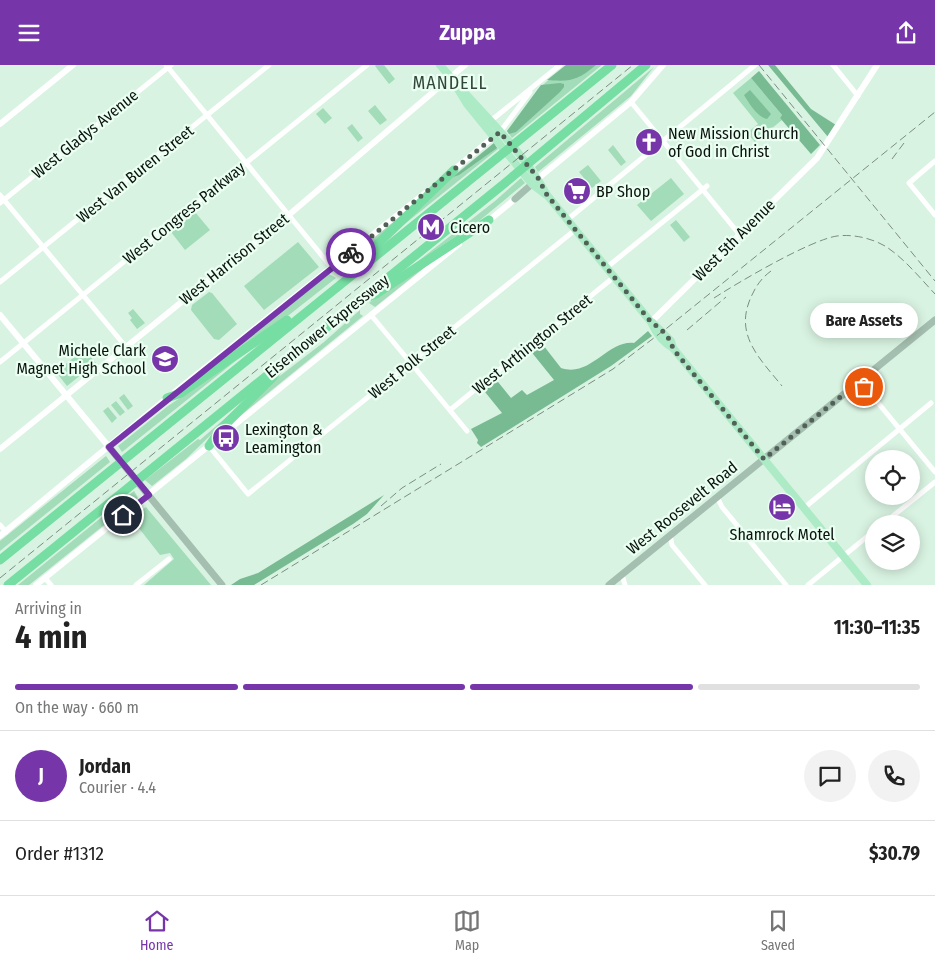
<!DOCTYPE html>
<html lang="en">
<head>
<meta charset="utf-8">
<style>
	body { margin:0; font-family:"Fira Sans Condensed",sans-serif; background:#f2f2f2; color:#222; height:100vh; display:flex; flex-direction:column; font-size:19px; white-space:nowrap }
	* { box-sizing:border-box; margin:0 }
	p { font-size:16px; color:#767676 }
	.icon { flex:none; width:28px; height:28px; fill:none; stroke:currentColor; stroke-width:2; stroke-linecap:round; stroke-linejoin:round }
	.map { position:relative; height:520px; overflow:hidden }
	.panel { display:flex; flex-direction:column; background:#fff; flex:1 }
	.panel>* { flex:none }
	.buttons { position:absolute; left:865px; top:385px; display:grid; gap:10px }
	.buttons a { display:grid; place-items:center; width:55px; height:55px; border-radius:50%; background:#fff; box-shadow:0 2px 12px #0003; font-size:25px }
	.pin { position:absolute; display:grid; place-items:center; width:42px; height:42px; color:#fff; margin:-21px; border:2px solid #fff; border-radius:50%; box-shadow:0 1px 5px #0007 }
	.courier { position:absolute; display:grid; place-items:center; width:50px; height:50px; margin:-25px; border:4px solid #7635a9; border-radius:50%; background:#fff; color:#222; box-shadow:0 1px 6px #0007 }
	.bubble { position:absolute; height:35px; border-radius:18px; background:#fff; box-shadow:0 2px 12px #0003; font-size:16px; font-weight:700; line-height:35px; text-align:center }
	.headline em { font-style:normal; font-weight:700 }
	.headline div { display:flex; flex-direction:column-reverse }
	.headline { display:flex; align-items:center; justify-content:space-between; height:85px; padding:0 15px }
	h1 { font-size:32px; font-weight:700; line-height:38px }
	.bar { display:grid; grid-template-columns:repeat(4,1fr); gap:8px 5px; align-content:center; height:60px; padding:0 15px }
	.bar i { height:6px; border-radius:4px; background:#e0e0e0 }
	.bar .selected { background:#7635a9 }
	.bar p { grid-column:span 4 }
	.line { display:flex; align-items:center; gap:12px; padding:0 15px; border-top:1px solid #e0e0e0 }
	.line div { flex:1 }
	.round { display:grid; place-items:center; flex:none; width:52px; height:52px; border-radius:26px; background:#f2f2f2 }
	header { display:flex; justify-content:space-between; align-items:center; height:65px; padding:0 15px; background:#7635a9; color:#fff; font-size:22px; font-weight:700 }
	.tabs { display:flex; justify-content:space-around; align-items:center; height:70px; border-top:1px solid #e0e0e0; background:#fff; font-size:14px; color:#767676 }
	.tabs a { display:grid; justify-items:center; gap:2px }
	.tabs .selected { color:#7635a9 }
	.map>svg:first-child { display:block }
	.green { fill:#a3dcb8 }
	.forest { fill:#78bb92 }
	.water { fill:#7cbf96 }
	.lines { fill:none; stroke-linecap:round; stroke-linejoin:round }
	.minor { stroke:#fff; stroke-width:5 }
	.tertiary { stroke:#fff; stroke-width:6 }
	.secondary { stroke:#a4beaf; stroke-width:7 }
	.primary { stroke:#adebc7; stroke-width:8 }
	.motorway { stroke:#76dea2; stroke-width:9 }
	.rail { stroke:#7b8d81; stroke-width:1; stroke-dasharray:8 4; stroke-linecap:butt }
	.done { stroke:#526158; stroke-width:5; stroke-dasharray:0 9 }
	.route { stroke:#7635a9; stroke-width:6 }
	.labels { text-anchor:middle; dominant-baseline:central; stroke-width:4.5; stroke-linejoin:round; paint-order:stroke }
	.poi-label { font-size:16px; fill:#0a120d; stroke:#eafff1; text-anchor:start }
	.street-label { font-size:16px; fill:#0a120d; stroke:#eafff1 }
	.neighbourhood-label { font-size:18px; letter-spacing:1px; fill:#314639; stroke:#eafff1 }
</style>
</head>
<body>
<header><svg class="icon" aria-label="menu" viewBox="0 0 24 24"><path d="M4 6h16M4 12h16M4 18h16"/></svg>Zuppa<svg class="icon" aria-label="share" viewBox="0 0 24 24"><path d="M12 15V3M7 8l5-5 5 5M5 13v7h14v-7"/></svg></header>
<div class="map">
<svg width="935" height="520" viewBox="0 0 935 520">
	<rect width="100%" height="100%" fill="#d9f3e2"/>
	<g class="green">
		<polygon points="376,0 384,0 395,14 389,19 375,1"/>
		<polygon points="566,0 602,0 512,73 507,66 538,24"/>
		<polygon points="654,2 631,31 538,107 535,102"/>
		<polygon points="751,13 782,50 780,53 782,55 755,77 747,68 758,59 733,28"/>
		<polygon points="375,40 387,55 380,60 368,46"/>
		<polygon points="323,43 332,53 325,59 316,49"/>
		<polygon points="352,59 363,73 358,77 347,63"/>
		<polygon points="494,78 498,84 396,166 448,115"/>
		<polygon points="613,80 626,97 621,101 608,85"/>
		<polygon points="588,100 601,116 592,123 579,107"/>
		<polygon points="521,113 525,118 479,156 417,197 495,136"/>
		<polygon points="671,113 684,129 651,156 637,140"/>
		<polygon points="416,138 341,209 340,201"/>
		<polygon points="195,147 210,165 185,185 171,167"/>
		<polygon points="676,155 690,172 684,177 670,160"/>
		<polygon points="298,177 319,202 264,245 244,221"/>
		<polygon points="454,179 375,242 369,238"/>
		<polygon points="329,209 336,213 275,261 192,318"/>
		<polygon points="209,227 212,228 237,259 219,275 214,274 191,245 192,240"/>
		<polygon points="133,244 145,258 137,264 130,255 132,253 128,248"/>
		<polygon points="360,245 360,249 363,251 230,359 272,317 324,277"/>
		<polygon points="84,284 96,298 67,321 56,307"/>
		<polygon points="238,294 122,387 118,381 168,341"/>
		<polygon points="124,329 133,341 128,345 119,333"/>
		<polygon points="252,330 186,394 152,421 145,415 198,374 200,375"/>
		<polygon points="116,336 125,347 120,351 111,340"/>
		<polygon points="108,342 117,353 112,358 103,346"/>
		<polygon points="106,391 110,397 0,486 0,476"/>
		<polygon points="134,426 138,433 29,520 18,520"/>
		<polygon points="146,442 211,520 144,520 174,494 170,488 160,490 131,453"/>
	</g>
	<g class="forest">
		<path d="M566 0H596C578 15 571 17 547 15Z"/>
		<polygon points="768,0 775,0 811,44 836,60 828,72"/>
		<polygon points="759,6 820,80 811,89 780,53 782,50 751,13"/>
		<polygon points="560,18 564,19 564,22 560,27 516,67 509,69 507,66 541,20"/>
		<polygon points="494,78 497,83 459,110 453,112"/>
		<path d="M648 266 652 271 611 301 481 382 477 378 478 375 471 364 502 348 481 322 494 312 511 333 522 325 527 330 554 315 529 284 540 276 561 303C591 313 607 275 634 278Z"/>
		<polygon points="384,430 367,449 353,459 254,520 231,520 240,514 258,508"/>
	</g>
	<path class="water" d="M750 25 771 49 767 54C757 52 749 38 744 30Z"/>
	<g class="lines">
		<g class="minor">
			<polyline points="166,0 332,203"/>
			<polyline points="833,0 858,31"/>
			<polyline points="631,37 739,169"/>
			<polyline points="488,58 560,0"/>
			<polyline points="500,67 530,27"/>
			<polyline points="935,96 909,118 935,150"/>
			<polyline points="0,130 126,282"/>
			<polyline points="0,138 171,0"/>
			<polyline points="567,155 755,0"/>
			<polyline points="606,203 707,121"/>
			<polyline points="0,217 269,0"/>
			<polyline points="371,250 467,366"/>
			<polyline points="0,297 367,0"/>
			<polyline points="860,316 935,407"/>
			<polyline points="450,345 614,212"/>
			<polyline points="209,381 248,429 575,165"/>
			<polyline points="717,432 722,442 786,520"/>
			<polyline points="804,443 931,338"/>
			<polyline points="883,459 935,417"/>
			<polyline points="0,460 6,467"/>
			<polyline points="670,470 672,480 705,520"/>
			<polyline points="622,510 625,520"/>
			<polyline points="45,513 51,520"/>
			<polyline points="136,520 169,494"/>
			<polyline points="808,520 874,466"/>
		</g>
		<g class="tertiary">
			<polyline points="0,59 73,0"/>
			<polyline points="451,107 497,69"/>
			<polyline points="535,116 631,37 663,0"/>
			<polyline points="487,157 515,134"/>
			<polyline points="0,250 109,382"/>
			<polyline points="651,257 817,93 877,0"/>
			<polyline points="0,384 284,154 465,0"/>
			<polyline points="0,471 167,333 425,128"/>
			<polyline points="36,520 459,179"/>
		</g>
		<g class="secondary">
			<polyline points="515,134 532,119"/>
			<polyline points="109,382 222,520"/>
			<polyline points="609,520 935,255"/>
		</g>
		<g class="primary">
			<path d="M440 0C476 43 520 81 547 130L651 257C656 268 662 277 673 283L867 520"/>
			<polyline points="456,21 467,39 532,119 545,129"/>
			<polyline points="653,258 671,276 673,283"/>
		</g>
		<g class="motorway">
			<polyline points="351,209 356,200 454,105"/>
			<polyline points="367,233 376,229 489,155"/>
			<polyline points="167,333 181,328 287,255"/>
			<polyline points="209,381 220,365 273,312 277,306"/>
			<polyline points="0,495 612,0"/>
			<polyline points="8,520 505,118 646,0"/>
		</g>
		<g class="rail">
			<polyline points="759,0 935,216"/>
			<polyline points="892,94 904,78"/>
			<path d="M771 206C760 214 754 224 749 237 736 272 761 295 782 321"/>
			<path d="M714 233C739 217 810 175 837 171 853 169 871 173 885 181 904 193 920 213 935 229"/>
			<polyline points="687,265 726,232"/>
			<polyline points="381,441 402,423 441,399"/>
			<polyline points="0,513 633,0"/>
			<polyline points="261,520 613,304 667,263 935,47"/>
		</g>
	</g>
	<g class="lines">
		<path class="done" d="M351 188 500 67 538 113 547 130 651 257C661 264 670 271 673 284L764 394 860 316 864 322"/>
		<polyline class="route" points="123,450 149,430 109,382 351,188"/>
	</g>
	<defs>
		<g id="church-disc" transform="scale(1.4375)"><circle r="9.5" fill="#7635a9" stroke="#eafff1"/><path d="M-1.2-6h2.4v3.5h3.3v2.4h-3.3V6h-2.4V-.1h-3.3v-2.4h3.3Z" fill="#fff"/></g>
		<g id="supermarket-disc" transform="scale(1.4375)"><circle r="9.5" fill="#7635a9" stroke="#eafff1"/><path d="M-6-5.5h2.5l.6 2H6L4.5 2H-2.5L-4.4-4H-6ZM-1.5 3.2a1.3 1.3 0 1 0 .1 0ZM3 3.2a1.3 1.3 0 1 0 .1 0Z" fill="#fff"/></g>
		<g id="metro-disc" transform="scale(1.4375)"><circle r="9.5" fill="#7635a9" stroke="#eafff1"/><path d="M-5.5 5V-5H-3L0 0L3-5H5.5V5H3V-.5L0 4L-3-.5V5Z" fill="#fff"/></g>
		<g id="school-disc" transform="scale(1.4375)"><circle r="9.5" fill="#7635a9" stroke="#eafff1"/><path d="M0-5L7-2L0 1L-7-2ZM-4 1L0 2.5L4 1V4Q0 6-4 4Z" fill="#fff"/></g>
		<g id="bus-disc" transform="scale(1.4375)"><circle r="9.5" fill="#7635a9" stroke="#eafff1"/><path d="M-5-6H5V4H4V6H2V4H-2V6H-4V4H-5ZM-3.5-4V0h7V-4ZM-3.5 1.2v1.5H-2V1.2ZM2 1.2v1.5H3.5V1.2Z" fill="#fff"/></g>
		<g id="hotel-disc" transform="scale(1.4375)"><circle r="9.5" fill="#7635a9" stroke="#eafff1"/><path d="M-6-4.5h1.5V1H6V5H4.5V3h-9V5H-6ZM-4 0a1.8 1.8 0 1 1 3.6 0ZM.5 0V-2.5h3Q6-2.5 6 0Z" fill="#fff"/></g>
	</defs>
	<g fill-rule="evenodd">
		<use href="#church-disc" x="649" y="77"/>
		<use href="#supermarket-disc" x="577" y="126"/>
		<use href="#metro-disc" x="431" y="162"/>
		<use href="#school-disc" x="165" y="294"/>
		<use href="#bus-disc" x="226" y="373"/>
		<use href="#hotel-disc" x="782" y="442"/>
	</g>
	<g class="labels">
		<g class="poi-label">
			<text x="668" y="68">New Mission Church<tspan x="668" dy="18">of God in Christ</tspan></text>
			<text x="596" y="126">BP Shop</text>
			<text x="450" y="162">Cicero</text>
			<text x="146" y="285" text-anchor="end">Michele Clark<tspan x="146" dy="18">Magnet High School</tspan></text>
			<text x="245" y="364">Lexington &amp;<tspan x="245" dy="18">Leamington</tspan></text>
			<text x="782" y="469" text-anchor="middle">Shamrock Motel</text>
		</g>
		<g class="street-label">
			<text transform="translate(85 69) rotate(-39)">West Gladys Avenue</text>
			<text transform="translate(135 109) rotate(-39)">West Van Buren Street</text>
			<text transform="translate(184 148) rotate(-39)">West Congress Parkway</text>
			<text transform="translate(734 175) rotate(-45)">West 5th Avenue</text>
			<text transform="translate(234 194) rotate(-39)">West Harrison Street</text>
			<text transform="translate(327 261) rotate(-39)">Eisenhower Expressway</text>
			<text transform="translate(532 279) rotate(-39)">West Arthington Street</text>
			<text transform="translate(412 297) rotate(-39)">West Polk Street</text>
			<text transform="translate(682 443) rotate(-39)">West Roosevelt Road</text>
		</g>
		<g class="neighbourhood-label">
			<text x="450" y="18">MANDELL</text>
		</g>
	</g>
</svg>
<div class="buttons">
<a><svg class="icon" aria-label="locate" viewBox="0 0 24 24"><circle cx="12" cy="12" r="6"/><path d="M12 2v4M12 18v4M2 12h4M18 12h4"/></svg></a>
<a><svg class="icon" aria-label="layers" viewBox="0 0 24 24"><path d="M12 4l9 5-9 5-9-5zM3 14l9 5 9-5"/></svg></a>
</div>
<div class="pin" style="left:864px;top:322px;background:#ea580c"><svg class="icon" aria-label="bag" viewBox="0 0 24 24"><path d="M5 8h14l-1 12H6zM9 8a3 3 0 0 1 6 0"/></svg></div>
<div class="pin" style="left:123px;top:450px;background:#1f2937"><svg class="icon" aria-label="home" viewBox="0 0 24 24"><path d="M3 11l9-7 9 7M6 9v11h12V9"/></svg></div>
<div class="courier" style="left:351px;top:188px"><svg class="icon" aria-label="bike" viewBox="0 0 24 24"><circle cx="6" cy="16" r="4"/><circle cx="18" cy="16" r="4"/><path d="M6 16l4-8h5l3 8M10 8l3 8H6M13 5h3"/></svg></div>
<div class="bubble" style="left:810px;top:238px;width:108px">Bare Assets</div>
</div>
<section class="panel">
<div class="headline"><div><h1>4 min</h1><p>Arriving in</p></div><em>11:30–11:35</em></div>
<div class="bar"><i class="selected"></i><i class="selected"></i><i class="selected"></i><i></i><p>On the way · 660 m</p></div>
<div class="line" style="height:90px"><b class="round" style="background:#7635a9;color:#fff">J</b><div><b>Jordan</b><p>Courier · 4.4</p></div><a class="round"><svg class="icon" aria-label="chat" viewBox="0 0 24 24"><path d="M4 5h16v11H9l-5 4z"/></svg></a><a class="round"><svg class="icon" aria-label="phone" viewBox="0 0 24 24"><path d="M5 4h4l2 5-3 2q2 4 5 5l2-3 5 2v4C11 20 4 13 5 4z"/></svg></a></div>
<div class="line" style="height:65px"><div>Order #1312</div><b>$30.79</b></div>
</section>
<nav class="tabs">
<a class="selected"><svg class="icon" aria-label="home" viewBox="0 0 24 24"><path d="M3 11l9-7 9 7M6 9v11h12V9"/></svg>Home</a>
<a><svg class="icon" aria-label="map" viewBox="0 0 24 24"><path d="M3 6l6-2 6 2 6-2v14l-6 2-6-2-6 2zM9 4v14M15 6v14"/></svg>Map</a>
<a><svg class="icon" aria-label="saved" viewBox="0 0 24 24"><path d="M7 4h10v16l-5-4-5 4z"/></svg>Saved</a>
</nav>
</body>
</html>
